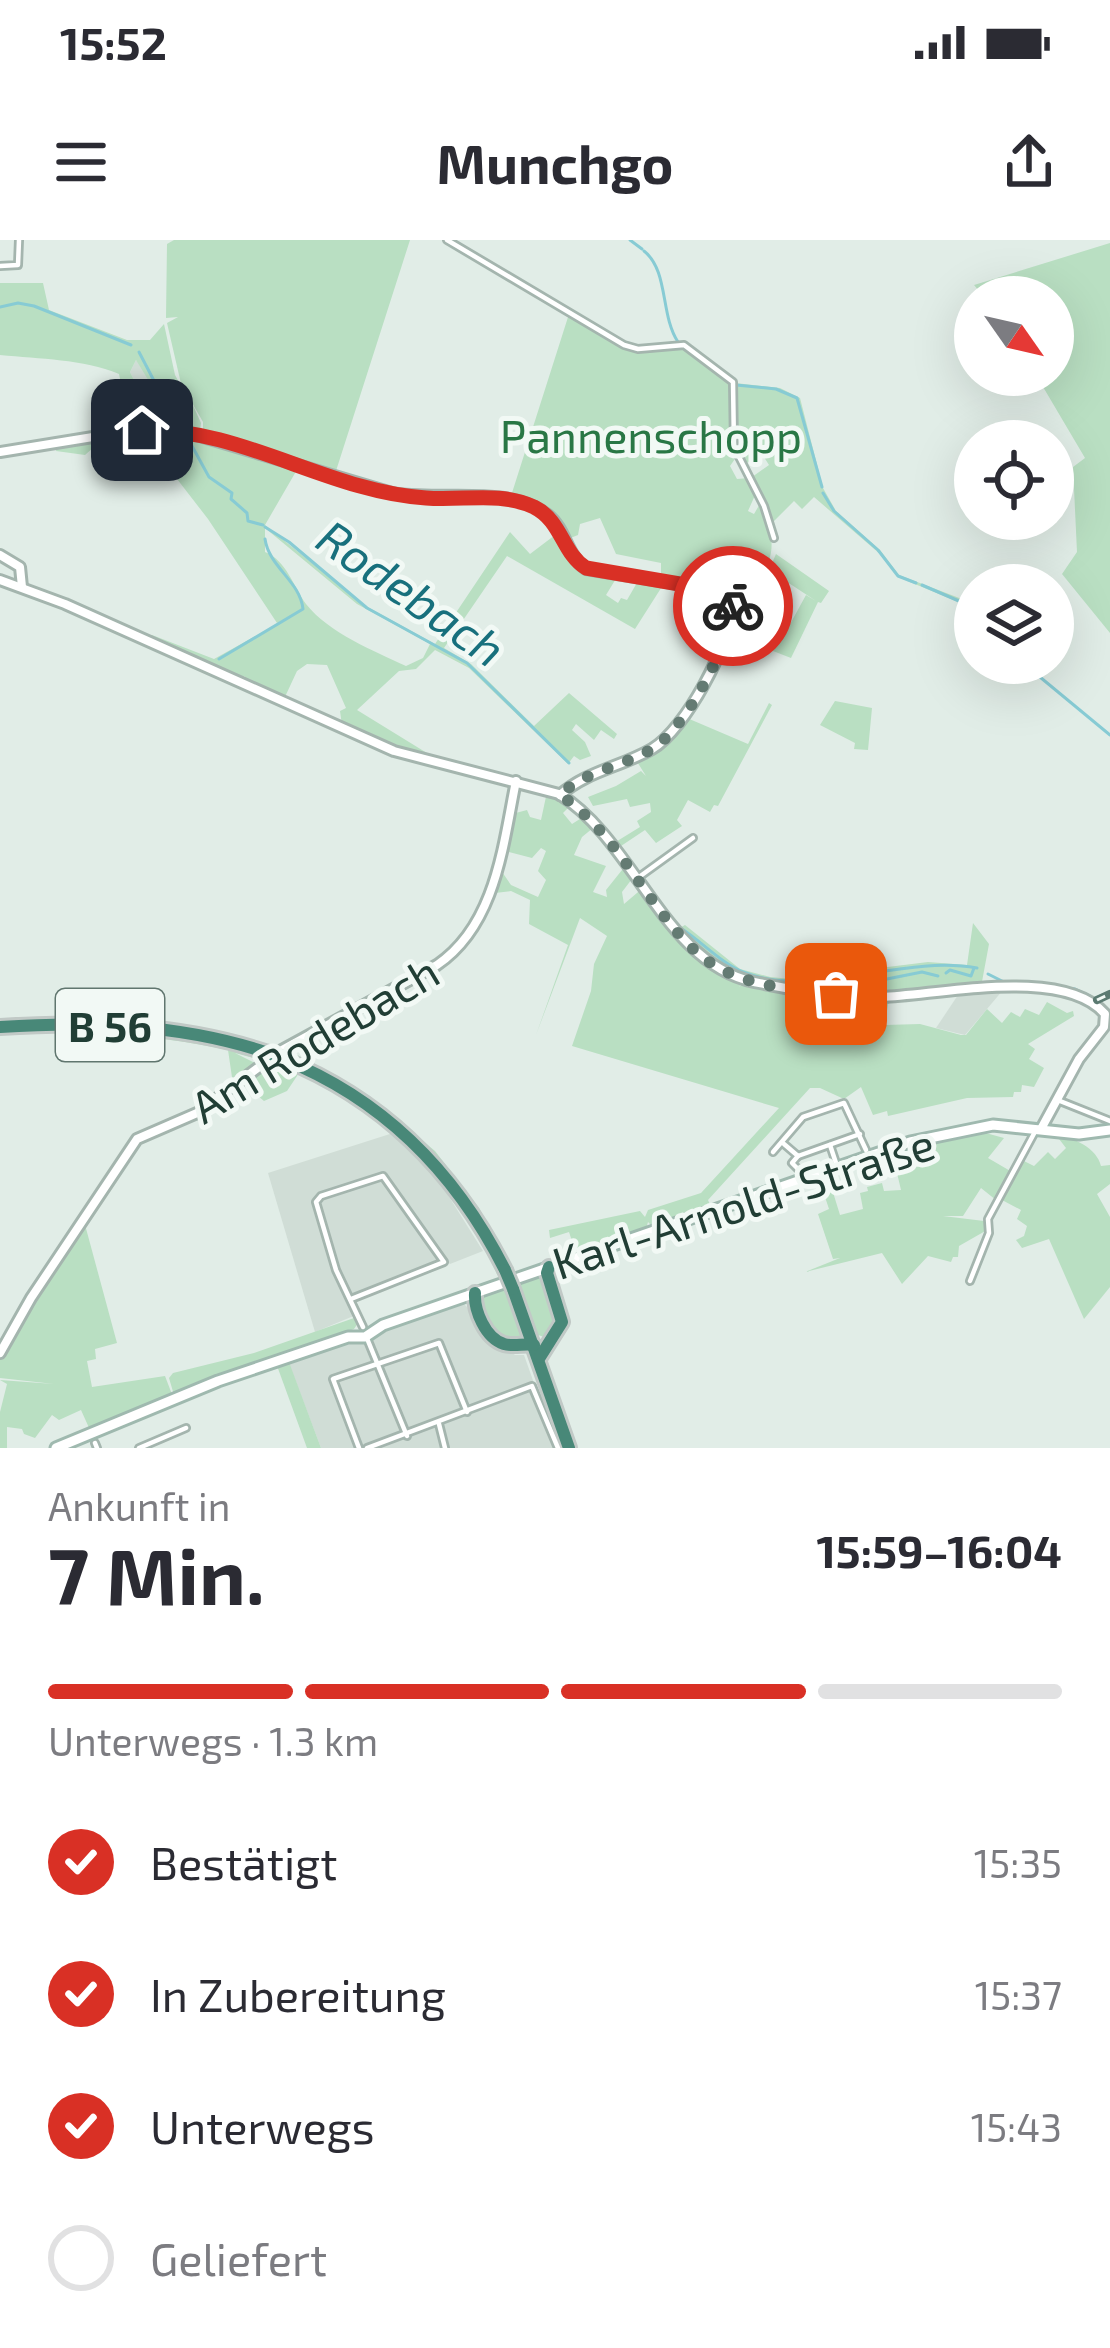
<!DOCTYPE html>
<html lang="de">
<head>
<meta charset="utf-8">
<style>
	body { margin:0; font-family:"Exo 2",sans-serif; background:#f2f2f3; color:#2b2b33; height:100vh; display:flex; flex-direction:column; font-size:45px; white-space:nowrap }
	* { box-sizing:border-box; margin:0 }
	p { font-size:39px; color:#7c7c81 }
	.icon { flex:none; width:66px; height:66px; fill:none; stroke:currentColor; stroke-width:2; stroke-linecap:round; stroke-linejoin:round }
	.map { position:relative; height:1208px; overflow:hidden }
	.side { display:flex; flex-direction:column; background:#fff; flex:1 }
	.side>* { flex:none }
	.needle { width:78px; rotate:124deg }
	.fabs { position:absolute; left:954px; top:36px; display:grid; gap:24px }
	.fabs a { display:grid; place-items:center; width:120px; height:120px; border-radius:50%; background:#fff; box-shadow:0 12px 48px #0002; font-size:60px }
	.pin { position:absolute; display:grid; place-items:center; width:102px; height:102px; color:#fff; margin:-51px; border-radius:24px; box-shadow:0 6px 18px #0006 }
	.courier { position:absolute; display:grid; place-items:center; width:120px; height:120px; margin:-60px; border:9px solid #d93025; border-radius:50%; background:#fff; color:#222; box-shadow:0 3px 15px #0007 }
	.head em { font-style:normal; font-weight:700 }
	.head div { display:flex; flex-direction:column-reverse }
	.head { display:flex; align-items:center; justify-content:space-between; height:204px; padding:0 48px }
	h1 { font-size:78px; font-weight:700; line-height:90px }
	.bar { display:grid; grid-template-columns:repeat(4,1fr); gap:18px 12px; align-content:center; height:144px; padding:0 48px }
	.bar i { height:15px; border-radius:9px; background:#e1e1e2 }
	.bar .on { background:#d93025 }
	.bar p { grid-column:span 4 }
	ol { padding:0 48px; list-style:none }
	li { display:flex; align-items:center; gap:36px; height:132px }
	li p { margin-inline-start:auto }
	li .icon { padding:12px; border-radius:50%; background:#d93025; color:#fff; stroke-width:4 }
	li:last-child { color:#7c7c81 }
	li i { width:66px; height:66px; border:6px solid #e1e1e2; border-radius:50% }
	.status { display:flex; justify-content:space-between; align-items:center; height:84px; padding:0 60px; background:#fff; direction:ltr }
	.status svg { height:33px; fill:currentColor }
	header { display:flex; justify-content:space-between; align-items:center; height:156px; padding:0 48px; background:#fff; font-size:54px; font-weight:700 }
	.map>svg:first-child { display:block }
	.built { fill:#d0ddd6 }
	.green { fill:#b9dfc2; fill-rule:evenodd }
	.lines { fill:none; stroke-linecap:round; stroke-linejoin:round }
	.stream { stroke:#87cbd4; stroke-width:3 }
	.minor-casing { stroke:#a4b5ae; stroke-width:10 }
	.tertiary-casing { stroke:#a4b5ae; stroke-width:14 }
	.secondary-casing { stroke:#9fb9af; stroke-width:15 }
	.trunk-casing { stroke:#c1c9c6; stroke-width:18 }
	.minor { stroke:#fff; stroke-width:4.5 }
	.tertiary { stroke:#fff; stroke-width:8 }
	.secondary { stroke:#fff; stroke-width:9 }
	.trunk { stroke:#488878; stroke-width:12 }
	.rail-casing { stroke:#5b7a71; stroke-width:8 }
	.rail { stroke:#f2f9f5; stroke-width:3; stroke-dasharray:9; stroke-linecap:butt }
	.trunk-bridge-casing { stroke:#c1c9c6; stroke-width:18; stroke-linecap:butt }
	.trunk-bridge { stroke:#488878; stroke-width:12 }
	.done { stroke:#647b73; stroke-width:12; stroke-dasharray:0 21.6 }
	.route { stroke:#d93025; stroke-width:15 }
	.labels { text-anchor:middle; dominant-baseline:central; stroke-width:10; stroke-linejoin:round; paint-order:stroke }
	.shield { fill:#f2f9f5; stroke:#60766f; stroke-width:3 }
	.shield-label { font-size:42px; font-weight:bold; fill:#213e35 }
	.park-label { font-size:45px; fill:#297745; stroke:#f2f9f5 }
	.street-label { font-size:45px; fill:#213e35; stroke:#f2f9f5 }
	.water-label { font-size:48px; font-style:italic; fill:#18707d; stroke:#f2f9f5 }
</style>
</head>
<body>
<div class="status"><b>15:52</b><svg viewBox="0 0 49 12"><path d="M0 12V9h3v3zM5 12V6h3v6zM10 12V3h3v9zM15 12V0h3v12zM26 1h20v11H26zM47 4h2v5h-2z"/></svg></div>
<header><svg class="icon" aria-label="menu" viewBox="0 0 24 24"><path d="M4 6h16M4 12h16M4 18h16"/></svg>Munchgo<svg class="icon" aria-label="share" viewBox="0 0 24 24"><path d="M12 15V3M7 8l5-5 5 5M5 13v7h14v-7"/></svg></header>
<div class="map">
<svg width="1110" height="1208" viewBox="0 0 1110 1208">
	<rect width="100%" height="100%" fill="#e1ede7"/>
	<g class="built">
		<polygon points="136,120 150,137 177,187 157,186 130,132"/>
		<polygon points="1003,750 965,795 936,788 960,752"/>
		<polygon points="393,893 441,944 483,1011 450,1024 446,1020 348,1057 356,1075 315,1092 268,933"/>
		<polygon points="463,1063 515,1115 524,1115 557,1208 321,1208 288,1121"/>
	</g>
	<g class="green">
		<path d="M174 0H410L335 234 203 193V182L191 161 201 183 200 191 177 187 136 120 130 132 157 186 130 189 119 134C83 119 40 119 0 115V43H43L49 70 127 100H150L164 84 175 135 182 148 167 83 178 77 166 78 167 4Z"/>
		<polygon points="1110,3 1110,393 1062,334 1077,312 1073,227 1085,218 1036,135 1053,135 1053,57 984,57 974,45"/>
		<path d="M569 74 633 109 684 106 732 141 734 190 735 143 780 148 800 158 823 248 836 271 880 310 899 335 967 361 975 369 898 337 880 314 814 257 802 269 794 261 772 283 752 237 769 225 762 214 745 224 737 216 730 226 737 239 749 238 756 253 748 271 754 274 761 262C770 290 778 306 764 332L738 320 724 355 703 345 661 341V323L616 314 600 278 580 284 578 295 568 299 556 279 511 256Z"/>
		<path d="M142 191 143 194 144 191H169L298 228 265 285 364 365 435 404 510 292 530 314 559 292 579 326 617 337 606 355 618 363 621 358 627 360 638 341 663 345 635 389 507 316 444 408 471 424 534 486 569 453 617 494 614 499 601 490 594 500 576 484 572 490 585 502 591 516 580 520 574 516 568 524 469 428 435 410 416 429 399 431 357 470 435 518 411 516 342 485 340 471 346 468 327 425 307 424 297 431 284 459 245 441V436L242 440 148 398 152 395 214 419 299 372 277 383 208 279 143 195 139 200 94 207 85 215 56 211 58 204ZM265 288 357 364 430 404 423 418 406 426C374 411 329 393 306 364 293 346 287 321 265 312Z"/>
		<polygon points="776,314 829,351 821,363 818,362 791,418 726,393 734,391 733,378 783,397 806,355 816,361 769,330"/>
		<polygon points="835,461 872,468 868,510 854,509 855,503 820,485"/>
		<polygon points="769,463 772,465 718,566 714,565 710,572 688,560 677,580 682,586 656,603 645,590 618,608 614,603 640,587 637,581 651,572 650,563 630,567 627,559 593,566 588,557 616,546 641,531 646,536 636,520 687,478 748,504"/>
		<polygon points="547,552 571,565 563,573 572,584 583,577 593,588 582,597 574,615 606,626 593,652 607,657 606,650 626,625 635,635 622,652 624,664 644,647 676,690 685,685 740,729 770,737 791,739 928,722 967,725 973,683 989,704 981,747 875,756 745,738 739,747 745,741 866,758 851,793 889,759 896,759 888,764 885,785 920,784 961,795 966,795 987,769 1002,783 1011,772 1020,777 1025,769 1039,775 1047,762 1067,773 1073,771 1074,776 1028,804 1035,809 1029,819 1044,828 1034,847 1022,845 1021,852 1014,852 1013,857 967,858 888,876 887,871 873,875 861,847 844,859 820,848 810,848 708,960 711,967 654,988 648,982 646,989 567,1015 575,1010 569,992 550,998 549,990 640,971 645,977 648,970 701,953 779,868 572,806 591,751 594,724 607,696 580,678 536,795 568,705 529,684 530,660 511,651 495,653 461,710 421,737 457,712 500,629 511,645 538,657 546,640 538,631 546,611 541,608 532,618 505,611 512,574 527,570 530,577 541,580"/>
		<path d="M102 789 193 797 267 817 261 820 235 813 257 824 233 844 228 810C153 794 77 790 0 794V790Z"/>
		<polygon points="287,809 369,856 435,911 479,968 511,1031 409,892 280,813"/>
		<path d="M272 818C319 838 368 864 406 899 442 931 480 992 502 1035L497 1034C457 945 388 872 299 833L287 851 264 861 242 843 264 824 297 833 274 824Z"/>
		<polygon points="982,892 1004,898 988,918 1012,932 996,960 981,948 963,976 943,976 984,981 987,990 959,1006 958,1017 953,1017 951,1022 928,1016 902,1044 882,1013 805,1032 840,1018 833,1019 818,974 829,969 823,951 832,949 840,975 863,969 860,953 868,951 867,947 882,943 884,951 901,950 897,933 937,921 932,903"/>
		<path d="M1056 895C1073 897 1097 908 1101 926L1110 925V944L1097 954 1110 977V1047L1084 1079 1049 999 1022 1008 1016 1000 1024 996 1027 986 1017 979 1021 970 1002 960 1024 921 1034 926 1048 912 1055 919 1066 908Z"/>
		<polygon points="84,981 117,1103 95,1109 96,1119 87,1121 92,1147 165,1136 173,1157 90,1190 81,1170 59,1180 52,1175 35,1198 24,1194 22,1189 7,1187 7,1208 0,1208 0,1172 7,1144 0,1140 54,1144 0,1138 0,1119"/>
		<polygon points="536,1037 545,1038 559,1079 547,1098 535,1094 515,1042"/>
		<polygon points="507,1045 523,1093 517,1101 499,1099 487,1084 479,1059 481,1054"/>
		<polygon points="354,1078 358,1083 354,1089 174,1155 169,1138 173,1133 254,1113"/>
		<polygon points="358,1098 289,1122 321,1208 307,1208 276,1123"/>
	</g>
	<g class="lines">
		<g class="stream">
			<polyline points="630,0 642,9"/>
			<path d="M644 11C669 31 660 75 678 102"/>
			<polyline points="0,67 18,63 34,66 131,105"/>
			<polyline points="685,108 715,131"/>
			<polyline points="139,112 175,181"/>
			<polyline points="736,145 776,149 797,158 822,247"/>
			<polyline points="186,195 209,237 232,253 231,259 247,273 248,281 263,285"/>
			<polyline points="823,253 834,271 878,310 898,336 916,343"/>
			<polyline points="265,287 289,302 367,368 467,423 569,523"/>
			<polyline points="922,345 975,368"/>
			<path d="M219 419 303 369C300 341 269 327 265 299"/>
			<polyline points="1023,423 1110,495"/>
			<path d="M682 689C702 702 721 723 743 732 813 760 901 714 977 728"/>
			<polyline points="946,733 950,730 971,736 974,728"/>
			<polyline points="988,734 1008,744"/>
			<polyline points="811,740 848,742"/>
			<polyline points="858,740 862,744 922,732 938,736"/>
			<polyline points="1054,747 1075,749 1090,756"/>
			<polyline points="1096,758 1110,752"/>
		</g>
		<g class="minor-casing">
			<g id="minor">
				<polyline points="447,0 624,105 638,109 684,105 733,142 734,207 764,266 774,298"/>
				<polyline points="0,26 18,25 19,0"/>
				<polyline points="733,366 752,357 767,329"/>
				<polyline points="639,637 693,598"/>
				<polyline points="1060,861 1110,881"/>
				<polyline points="784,904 798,916 860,894"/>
				<polyline points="830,905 837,926"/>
				<polyline points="773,912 803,877 844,863 866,910"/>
				<polyline points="798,916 792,923 799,930"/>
				<polyline points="970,1041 989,993 988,979 1037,888"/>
				<polyline points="351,1059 444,1022 383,936 321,956 316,962 336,1030 363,1087"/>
				<polyline points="366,1096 407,1196"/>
				<polyline points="439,1184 445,1208"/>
				<polyline points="95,1203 97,1208"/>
				<polyline points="139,1208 186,1188"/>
				<polyline points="359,1208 333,1139 439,1103 467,1172"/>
				<polyline points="367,1208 532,1146 558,1208"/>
			</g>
		</g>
		<g class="tertiary-casing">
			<g id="tertiary">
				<path d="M0 212 136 190 176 189 392 253C440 262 508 244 548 275 566 289 567 316 586 329L697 347 733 366C730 404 686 489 652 509 621 527 587 531 560 555"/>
				<polyline points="0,315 20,327 22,347"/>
				<path d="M0 340 65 364 394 511 559 554C635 601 664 723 754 742 795 750 840 759 882 757 939 755 1063 726 1105 774L1104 787 1079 819 1041 889"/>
				<path d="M0 1113 31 1058 137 899 197 873 282 810 437 725C496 685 503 605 516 541"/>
			</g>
		</g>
		<g class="secondary-casing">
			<polyline id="secondary" points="56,1208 218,1141 348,1097 365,1097 383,1085 910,902 993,885 1079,894 1110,890"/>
		</g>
		<g class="trunk-casing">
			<g id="trunk">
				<path d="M0 787C89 781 180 784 265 812"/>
				<path d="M283 819C385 860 456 933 505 1030"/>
				<polyline points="513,1049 569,1208"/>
				<path d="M475 1053C474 1070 485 1098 504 1104 515 1107 524 1103 534 1105"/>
				<polyline points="540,1117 562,1082 547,1033 549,1027"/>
			</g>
		</g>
		<use href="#minor" class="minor"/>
		<use href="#tertiary" class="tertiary"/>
		<use href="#secondary" class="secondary"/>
		<use href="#trunk" class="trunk"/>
		<g class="rail-casing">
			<polyline id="rail" points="1097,760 1110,754"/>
		</g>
		<use href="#rail" class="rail"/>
		<g class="trunk-bridge-casing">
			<g id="trunk-bridge">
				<polyline points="265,812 283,819"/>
				<polyline points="505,1030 513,1049"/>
			</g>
		</g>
		<use href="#trunk-bridge" class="trunk-bridge"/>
	</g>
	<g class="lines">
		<path class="done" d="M733 366C730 404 686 488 652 509 622 527 586 530 560 555 625 597 658 693 717 727 752 747 797 750 836 754"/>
		<path class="route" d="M142 190C241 187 328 252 426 258 464 261 499 251 534 267 562 281 562 313 586 328L703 348 733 366"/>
	</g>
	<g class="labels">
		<rect class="shield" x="56" y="749" width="108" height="72" rx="9"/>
		<g class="shield-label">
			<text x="110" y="785">B 56</text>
		</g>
		<g class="park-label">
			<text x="651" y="195">Pannenschopp</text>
		</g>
		<g class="street-label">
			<text transform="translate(314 798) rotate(-31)">Am Rodebach</text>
			<text transform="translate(743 962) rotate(-18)">Karl-Arnold-Straße</text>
		</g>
		<g class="water-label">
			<text transform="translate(412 352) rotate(35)">Rodebach</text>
		</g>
	</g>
</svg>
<div class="fabs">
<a><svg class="needle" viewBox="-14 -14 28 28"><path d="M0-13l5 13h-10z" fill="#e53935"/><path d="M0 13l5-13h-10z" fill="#7c7c81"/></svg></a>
<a><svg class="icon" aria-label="locate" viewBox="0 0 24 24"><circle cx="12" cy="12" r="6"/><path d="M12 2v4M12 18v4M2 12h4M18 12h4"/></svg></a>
<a><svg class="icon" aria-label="layers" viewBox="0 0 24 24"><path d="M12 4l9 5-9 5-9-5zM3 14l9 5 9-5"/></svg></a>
</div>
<div class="pin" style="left:836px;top:754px;background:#ea580c"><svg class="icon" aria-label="bag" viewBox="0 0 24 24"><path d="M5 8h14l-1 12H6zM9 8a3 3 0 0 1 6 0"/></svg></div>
<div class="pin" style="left:142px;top:190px;background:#1f2937"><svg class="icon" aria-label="home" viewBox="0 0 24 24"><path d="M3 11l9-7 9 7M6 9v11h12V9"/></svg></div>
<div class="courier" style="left:733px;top:366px"><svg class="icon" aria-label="bike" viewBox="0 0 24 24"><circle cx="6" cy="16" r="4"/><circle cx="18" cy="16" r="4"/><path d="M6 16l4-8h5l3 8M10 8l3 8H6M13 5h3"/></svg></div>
</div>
<section class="side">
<div class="head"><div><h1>7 Min.</h1><p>Ankunft in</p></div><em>15:59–16:04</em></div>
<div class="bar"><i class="on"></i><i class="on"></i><i class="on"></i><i></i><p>Unterwegs · 1.3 km</p></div>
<ol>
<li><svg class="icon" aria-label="check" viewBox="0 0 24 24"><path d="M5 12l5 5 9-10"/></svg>Bestätigt<p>15:35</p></li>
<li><svg class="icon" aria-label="check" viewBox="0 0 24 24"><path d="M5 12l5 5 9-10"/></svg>In Zubereitung<p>15:37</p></li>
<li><svg class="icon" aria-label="check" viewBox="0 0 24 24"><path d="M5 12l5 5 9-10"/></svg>Unterwegs<p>15:43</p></li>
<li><i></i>Geliefert</li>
</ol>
</section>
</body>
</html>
